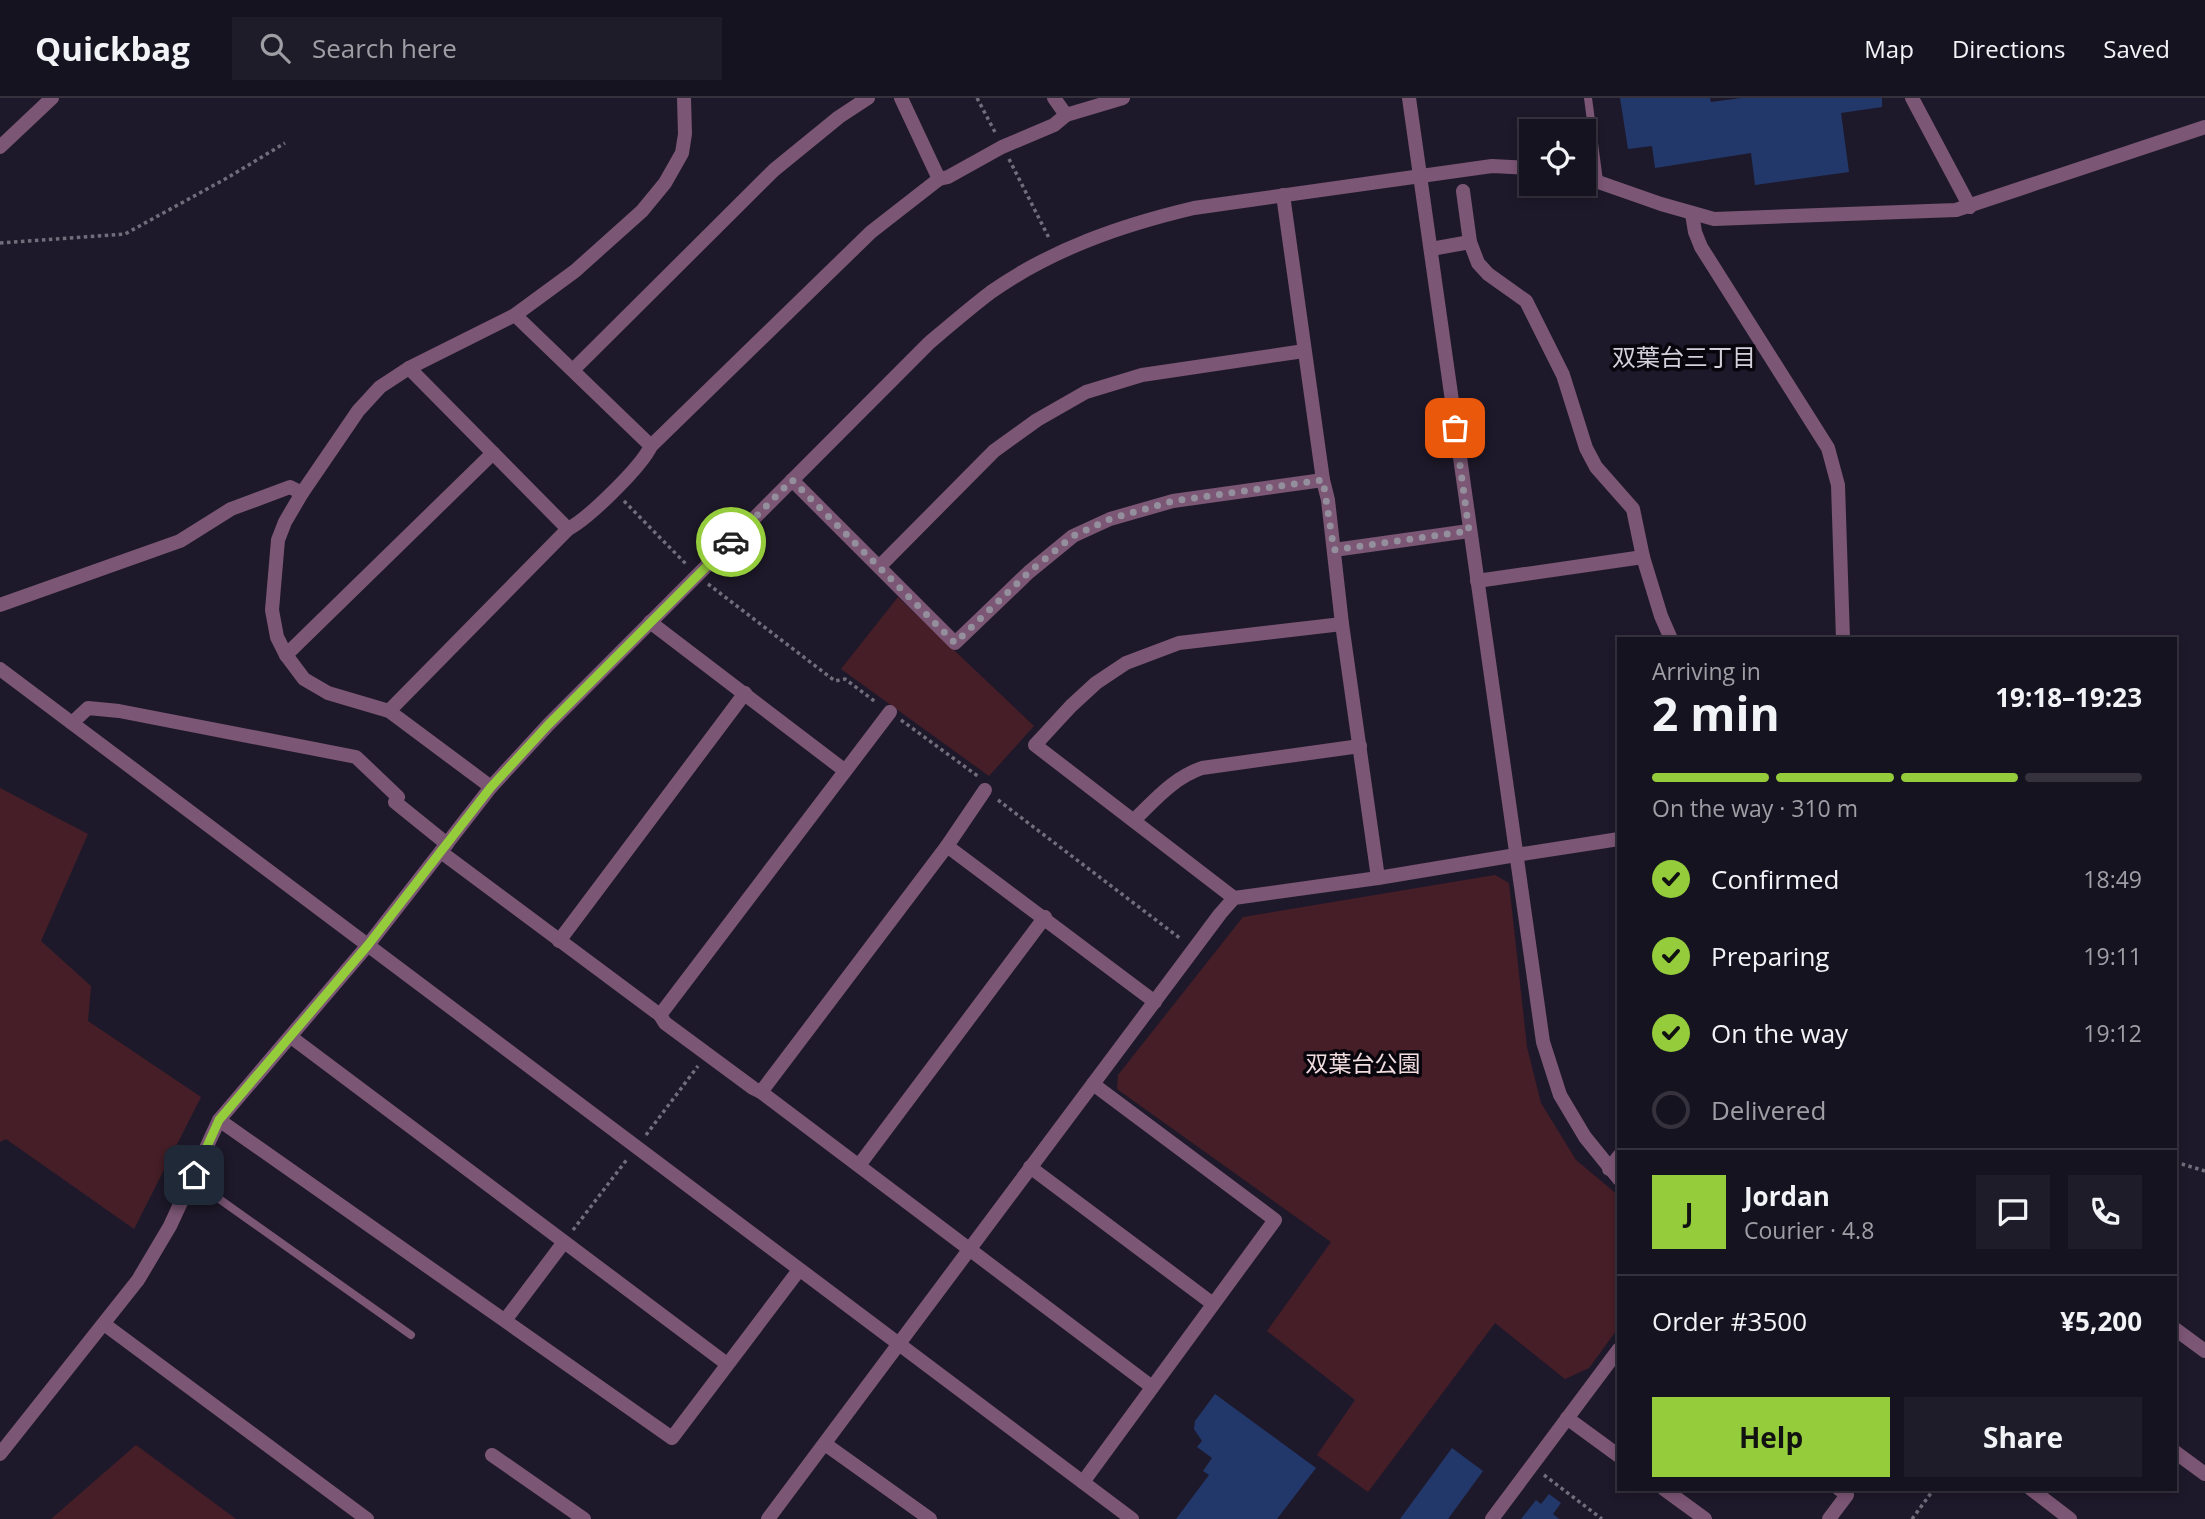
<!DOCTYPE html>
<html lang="en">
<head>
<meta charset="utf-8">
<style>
	body { margin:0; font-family:"Open Sans","Noto Sans JP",sans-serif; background:#1f1c29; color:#f1f3f6; height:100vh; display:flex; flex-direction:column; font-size:26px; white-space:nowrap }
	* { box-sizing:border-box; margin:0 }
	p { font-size:23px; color:#9e9ea5 }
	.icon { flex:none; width:38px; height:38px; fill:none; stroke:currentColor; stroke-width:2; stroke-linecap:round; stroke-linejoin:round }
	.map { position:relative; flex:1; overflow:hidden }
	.panel { position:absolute; left:1617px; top:539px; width:560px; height:854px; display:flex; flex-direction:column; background:#161320; border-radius:0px; box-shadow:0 4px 10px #0003,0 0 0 2px #35323e }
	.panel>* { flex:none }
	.controls { position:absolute; left:1519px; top:21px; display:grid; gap:14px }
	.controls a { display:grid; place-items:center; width:77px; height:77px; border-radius:0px; background:#161320; box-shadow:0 4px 10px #0003,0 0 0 2px #35323e; font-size:35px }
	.pin { position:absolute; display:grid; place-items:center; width:60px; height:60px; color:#fff; margin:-30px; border-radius:14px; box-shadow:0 4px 10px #0006 }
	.courier { position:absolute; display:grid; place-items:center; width:70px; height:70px; margin:-35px; border:5px solid #94cc3c; border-radius:50%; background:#fff; color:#222; box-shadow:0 2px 9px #0007 }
	.summary em { font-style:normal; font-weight:700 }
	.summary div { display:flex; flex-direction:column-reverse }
	.summary { display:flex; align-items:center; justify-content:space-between; height:119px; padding:0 35px }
	h1 { font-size:46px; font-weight:700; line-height:52px }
	.bar { display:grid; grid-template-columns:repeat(4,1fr); gap:10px 7px; align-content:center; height:84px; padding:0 35px }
	.bar i { height:9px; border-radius:5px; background:#35323e }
	.bar .active { background:#94cc3c }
	.bar p { grid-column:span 4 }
	.line { display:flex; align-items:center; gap:18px; padding:0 35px; border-top:2px solid #35323e }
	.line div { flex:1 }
	.round { display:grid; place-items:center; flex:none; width:74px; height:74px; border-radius:0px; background:#1f1c29 }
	ol { padding:0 35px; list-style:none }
	li { display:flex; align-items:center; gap:21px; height:77px }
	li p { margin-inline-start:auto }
	li .icon { padding:7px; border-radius:50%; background:#94cc3c; color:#111; stroke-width:4 }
	li:last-child { color:#9e9ea5 }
	li i { width:38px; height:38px; border:4px solid #35323e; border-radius:50% }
	.primary-button { display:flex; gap:14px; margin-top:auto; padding:14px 35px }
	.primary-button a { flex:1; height:80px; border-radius:0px; background:#94cc3c; color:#111; font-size:28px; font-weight:700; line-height:80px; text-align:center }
	.primary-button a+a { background:#1f1c29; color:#f1f3f6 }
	header { display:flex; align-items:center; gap:42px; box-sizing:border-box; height:98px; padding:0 35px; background:#161320; border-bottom:2px solid #35323e }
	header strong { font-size:33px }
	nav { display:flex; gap:38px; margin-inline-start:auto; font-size:24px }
	.search { width:490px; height:63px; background:#1f1c29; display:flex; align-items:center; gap:18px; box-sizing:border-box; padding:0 24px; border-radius:0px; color:#9e9ea5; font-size:26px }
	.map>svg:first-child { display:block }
	.green { fill:#461e27 }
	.building { fill:#22386a }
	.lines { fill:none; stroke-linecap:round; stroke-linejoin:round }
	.path { stroke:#716d7b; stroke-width:3.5; stroke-dasharray:3.5 3.5; stroke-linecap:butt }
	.service { stroke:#7c5675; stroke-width:8 }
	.minor { stroke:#7c5675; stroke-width:14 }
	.tertiary { stroke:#7c5675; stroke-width:14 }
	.done { stroke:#948f9d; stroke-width:7; stroke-dasharray:0 12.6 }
	.route { stroke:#94cc3c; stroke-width:9 }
	.labels { text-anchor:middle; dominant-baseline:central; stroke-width:7; stroke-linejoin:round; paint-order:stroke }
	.park-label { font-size:23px; fill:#f1dcdf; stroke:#08060c }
	.neighbourhood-label { font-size:24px; fill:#d3cfdb; stroke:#08060c }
</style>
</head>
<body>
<header>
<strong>Quickbag</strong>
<div class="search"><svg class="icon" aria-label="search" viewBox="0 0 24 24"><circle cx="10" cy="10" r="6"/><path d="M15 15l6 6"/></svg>Search here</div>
<nav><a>Map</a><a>Directions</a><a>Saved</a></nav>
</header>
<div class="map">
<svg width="2205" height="1421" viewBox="0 0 2205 1421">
	<rect width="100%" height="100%" fill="#1e192a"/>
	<g class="green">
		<polygon points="898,499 1034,628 989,678 841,571"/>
		<polygon points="0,690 88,736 41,843 91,888 88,923 201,999 134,1131 6,1041 0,1044"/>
		<polygon points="1495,777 1509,785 1527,949 1541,1005 1576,1062 1619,1098 1619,1229 1589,1270 1565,1281 1495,1225 1368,1394 1317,1357 1355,1302 1267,1233 1331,1144 1117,991 1118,977 1243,819"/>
		<polygon points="136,1347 236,1421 51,1421"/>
	</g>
	<g class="building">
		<polygon points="1620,0 1710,0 1711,4 1741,0 1882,0 1882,9 1841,15 1849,74 1755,87 1751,55 1655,70 1652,48 1628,51"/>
		<polygon points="1215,1296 1316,1370 1277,1421 1176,1421 1209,1377 1203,1373 1212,1360 1197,1349 1202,1343 1194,1331 1195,1323"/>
		<polygon points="1452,1350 1483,1373 1448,1421 1400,1421"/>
		<polygon points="1549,1396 1561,1405 1553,1416 1559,1421 1521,1421 1536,1402 1541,1406"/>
	</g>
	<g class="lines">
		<g class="path">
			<polyline points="977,0 996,36"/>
			<polyline points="1009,61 1050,142"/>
			<polyline points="0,145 125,136 227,80 285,45"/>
			<polyline points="624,403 687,467"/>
			<polyline points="708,486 835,583 845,581 877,605"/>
			<polyline points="901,622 979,679"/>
			<polyline points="998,702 1181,841"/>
			<polyline points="646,1037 698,968"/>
			<polyline points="2175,1064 2205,1073"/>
			<polyline points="573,1132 628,1060"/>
			<polyline points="1544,1377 1602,1421"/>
			<polyline points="1912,1421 1934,1391"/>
		</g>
		<g class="service">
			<polyline points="1588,0 1599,83"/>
			<polyline points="188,1089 215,1098 411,1237"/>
		</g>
		<g class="minor">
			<polyline points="1054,0 1066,17 1123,0"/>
			<polyline points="1912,0 1970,109"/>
			<polyline points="0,49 52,0"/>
			<polyline points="939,81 948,79 1002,49 1054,27 1066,17"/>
			<polyline points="1463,93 1470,144 1478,165 1488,176 1526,203 1563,277 1586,350 1596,369 1633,411 1643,459 1661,518 1671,541"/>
			<polyline points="1283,97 1323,382 1328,402 1342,526 1378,780"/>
			<polyline points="1692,116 1695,134 1701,149 1828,350 1838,387 1843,541"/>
			<polyline points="1431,151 1470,144"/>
			<polyline points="515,217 651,348"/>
			<polyline points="573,272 774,72 839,19 868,0"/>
			<polyline points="792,382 955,545 1029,474 1073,438 1110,421 1173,403 1323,382"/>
			<path d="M568 431C589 420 641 369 651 348L871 134 939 81 901 0"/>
			<polyline points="1334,452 1469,433"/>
			<polyline points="880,468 994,353 1037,322 1086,294 1142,277 1304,253"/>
			<polyline points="1477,483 1643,459"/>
			<polyline points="0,507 180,443 231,411 290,389 302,395"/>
			<polyline points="650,524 844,672"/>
			<polyline points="286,557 493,355"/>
			<polyline points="389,613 568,431 409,270"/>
			<polyline points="72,625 88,610 119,613 356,659 398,699 395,704 447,746"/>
			<polyline points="491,689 389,613 328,595 304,581 286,557 277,539 272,512 278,442 285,424 302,395 358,313 380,289 409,270 515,217 575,173 642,113 665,85 682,55 685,36 684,0"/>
			<path d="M1134 722C1155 702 1173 680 1202 670L1360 648"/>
			<polyline points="947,748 985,692"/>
			<polyline points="441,754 660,917 665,925 753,990 761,994 1152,1289"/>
			<polyline points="1516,757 1619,741"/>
			<polyline points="1234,800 1035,647 1071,608 1096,585 1126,565 1179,545 1342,526"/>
			<polyline points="559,843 745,595"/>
			<polyline points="368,847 219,1022 672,1340 799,1172"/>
			<polyline points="660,917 890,614"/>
			<polyline points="291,939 727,1266"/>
			<polyline points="761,994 947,748 1155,904"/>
			<polyline points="860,1066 1045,819"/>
			<polyline points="1030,1069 1213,1206"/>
			<polyline points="1609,1071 1619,1058"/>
			<polyline points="506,1221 564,1144"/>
			<polyline points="104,1226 367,1421"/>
			<polyline points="2175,1231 2205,1253"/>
			<polyline points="1567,1320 1619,1358"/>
			<polyline points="825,1346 930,1421"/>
			<polyline points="2175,1354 2205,1376"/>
			<polyline points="492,1357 584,1421"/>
			<polyline points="1083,1384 1275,1122 1093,986"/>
			<polyline points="1664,1391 1705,1421"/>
			<polyline points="1829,1421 1847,1397 1839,1391"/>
		</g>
		<g class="tertiary">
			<polyline points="1409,0 1543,944 1560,997 1585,1039 1619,1081"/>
			<polyline points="1584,79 1661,106 1714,121 1956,112 2205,29"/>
			<polyline points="0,571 1132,1421"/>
			<path d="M368 847 491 689 548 627 929 245C949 228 970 210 991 194 1052 151 1122 127 1194 110L1492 68 1531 70"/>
			<polyline points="0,1356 138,1182 170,1128 219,1022"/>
			<polyline points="2031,1391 2070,1421"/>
			<polyline points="768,1421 1220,816 1234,800 1378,780 1516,757"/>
			<polyline points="1492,1421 1619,1251"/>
		</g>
	</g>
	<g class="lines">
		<polyline class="done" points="731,444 792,382 955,545 1029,474 1073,438 1110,421 1173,403 1323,382 1334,452 1469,433 1455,330"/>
		<polyline class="route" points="194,1077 219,1022 368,847 491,689 548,627 731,444"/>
	</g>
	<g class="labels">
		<g class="park-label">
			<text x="1363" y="965">双葉台公園</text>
		</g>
		<g class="neighbourhood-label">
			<text x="1684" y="258">双葉台三丁目</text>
		</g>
	</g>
</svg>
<div class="controls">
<a><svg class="icon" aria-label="locate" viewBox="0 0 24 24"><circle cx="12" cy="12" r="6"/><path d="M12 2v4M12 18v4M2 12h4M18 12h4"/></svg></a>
</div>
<div class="pin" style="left:1455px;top:330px;background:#ea580c"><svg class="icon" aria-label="bag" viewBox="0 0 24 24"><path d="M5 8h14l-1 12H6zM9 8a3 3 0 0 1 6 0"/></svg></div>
<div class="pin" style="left:194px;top:1077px;background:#1f2937"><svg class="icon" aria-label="home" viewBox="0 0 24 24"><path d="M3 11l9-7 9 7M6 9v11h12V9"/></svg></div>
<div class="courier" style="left:731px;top:444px"><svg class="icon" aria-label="car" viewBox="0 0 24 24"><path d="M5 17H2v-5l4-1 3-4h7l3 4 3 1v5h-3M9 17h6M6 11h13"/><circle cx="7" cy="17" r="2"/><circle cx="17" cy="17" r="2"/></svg></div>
<section class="panel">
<div class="summary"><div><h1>2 min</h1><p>Arriving in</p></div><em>19:18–19:23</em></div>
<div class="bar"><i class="active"></i><i class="active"></i><i class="active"></i><i></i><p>On the way · 310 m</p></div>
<ol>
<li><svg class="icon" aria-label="check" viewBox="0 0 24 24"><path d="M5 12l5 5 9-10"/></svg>Confirmed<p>18:49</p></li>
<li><svg class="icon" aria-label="check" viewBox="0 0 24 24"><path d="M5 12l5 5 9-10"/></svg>Preparing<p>19:11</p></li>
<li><svg class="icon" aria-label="check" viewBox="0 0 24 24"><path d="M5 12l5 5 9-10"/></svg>On the way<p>19:12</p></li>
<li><i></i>Delivered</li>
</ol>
<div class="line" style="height:126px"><b class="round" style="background:#94cc3c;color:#111">J</b><div><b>Jordan</b><p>Courier · 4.8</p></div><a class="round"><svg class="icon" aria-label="chat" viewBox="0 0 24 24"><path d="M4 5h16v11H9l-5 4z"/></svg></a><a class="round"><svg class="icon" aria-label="phone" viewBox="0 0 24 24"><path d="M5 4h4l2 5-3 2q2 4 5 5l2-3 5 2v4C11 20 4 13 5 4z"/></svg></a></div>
<div class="line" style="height:91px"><div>Order #3500</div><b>¥5,200</b></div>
<div class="primary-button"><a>Help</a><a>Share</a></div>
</section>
</div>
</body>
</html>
